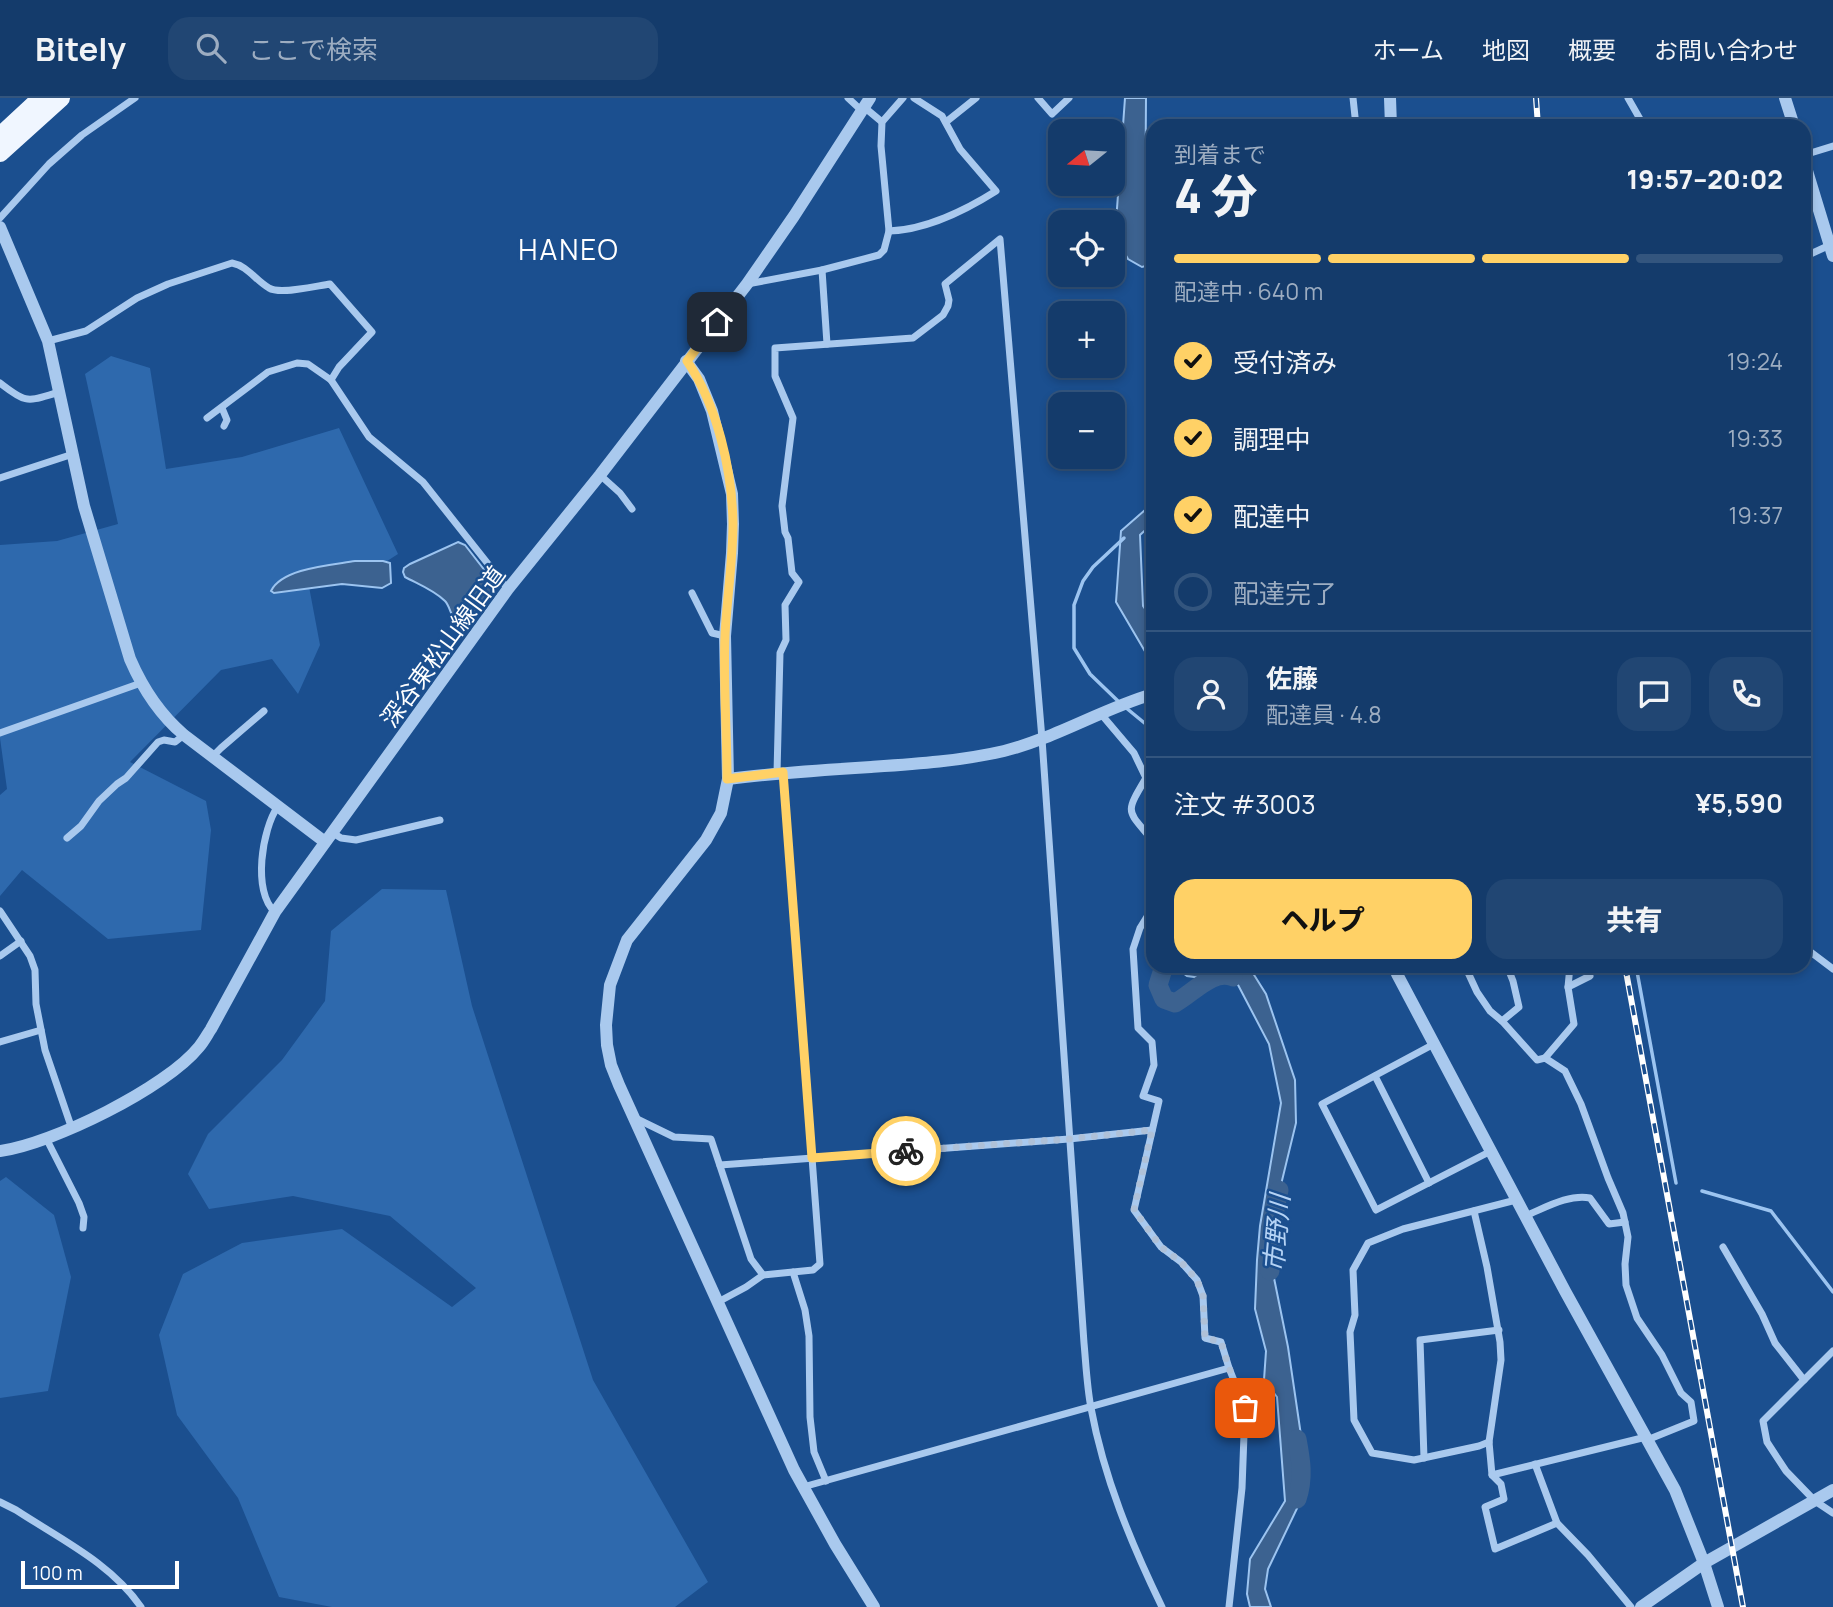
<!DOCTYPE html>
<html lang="ja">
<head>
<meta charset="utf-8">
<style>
	body { margin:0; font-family:Manrope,"Noto Sans JP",sans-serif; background:#214673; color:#f1f3f6; height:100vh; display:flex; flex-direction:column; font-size:26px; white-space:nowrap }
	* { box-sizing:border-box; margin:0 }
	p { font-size:23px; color:#9dadc1 }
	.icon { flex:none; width:38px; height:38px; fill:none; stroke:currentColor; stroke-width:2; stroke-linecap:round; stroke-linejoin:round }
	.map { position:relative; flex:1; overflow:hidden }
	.side { position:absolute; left:1146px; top:21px; width:665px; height:854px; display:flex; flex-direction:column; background:#143b6b; border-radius:21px; box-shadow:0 4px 10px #0003,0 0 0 2px #33557e }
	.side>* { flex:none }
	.needle { width:46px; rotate:252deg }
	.fabs { position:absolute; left:1048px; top:21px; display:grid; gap:14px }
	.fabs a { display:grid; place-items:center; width:77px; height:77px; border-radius:14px; background:#143b6b; box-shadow:0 4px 10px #0003,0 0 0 2px #33557e; font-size:35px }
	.scale { position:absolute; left:21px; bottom:18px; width:158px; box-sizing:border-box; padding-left:7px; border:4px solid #fff; border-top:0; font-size:19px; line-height:24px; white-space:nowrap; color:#fff; -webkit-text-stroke:5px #1b4f8f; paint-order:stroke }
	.pin { position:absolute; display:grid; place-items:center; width:60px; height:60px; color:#fff; margin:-30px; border-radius:14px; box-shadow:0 4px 10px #0006 }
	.courier { position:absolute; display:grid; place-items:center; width:70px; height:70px; margin:-35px; border:5px solid #ffd166; border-radius:50%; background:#fff; color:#222; box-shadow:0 2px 9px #0007 }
	.headline em { font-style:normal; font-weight:800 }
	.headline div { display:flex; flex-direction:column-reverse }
	.headline { display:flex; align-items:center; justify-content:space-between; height:119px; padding:0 28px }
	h1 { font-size:46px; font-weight:800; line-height:52px }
	.bar { display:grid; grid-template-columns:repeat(4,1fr); gap:10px 7px; align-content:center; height:84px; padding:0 28px }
	.bar i { height:9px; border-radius:5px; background:#33557e }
	.bar .selected { background:#ffd166 }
	.bar p { grid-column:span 4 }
	.line { display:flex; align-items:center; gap:18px; padding:0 28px; border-top:2px solid #33557e }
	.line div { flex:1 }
	.round { display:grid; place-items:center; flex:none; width:74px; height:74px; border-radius:21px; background:#214673 }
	ol { padding:0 28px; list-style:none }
	li { display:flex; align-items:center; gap:21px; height:77px }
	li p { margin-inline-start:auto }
	li .icon { padding:7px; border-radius:50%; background:#ffd166; color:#111; stroke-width:4 }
	li:last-child { color:#9dadc1 }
	li i { width:38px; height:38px; border:4px solid #33557e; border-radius:50% }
	.cta { display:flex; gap:14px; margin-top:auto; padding:14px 28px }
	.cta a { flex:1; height:80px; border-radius:21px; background:#ffd166; color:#111; font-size:28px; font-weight:800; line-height:80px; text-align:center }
	.cta a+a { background:#214673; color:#f1f3f6 }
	header { display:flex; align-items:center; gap:42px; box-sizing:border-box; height:98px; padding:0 35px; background:#143b6b; border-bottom:2px solid #33557e }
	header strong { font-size:33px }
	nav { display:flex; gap:38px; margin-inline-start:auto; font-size:24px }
	.search { width:490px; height:63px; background:#214673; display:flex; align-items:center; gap:18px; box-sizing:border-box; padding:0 24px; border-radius:21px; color:#9dadc1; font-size:26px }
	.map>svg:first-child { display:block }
	.green { fill:#2e69ad }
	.water { fill:#3c6290; stroke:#9cc4f0; stroke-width:2 }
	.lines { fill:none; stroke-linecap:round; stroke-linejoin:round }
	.stream { stroke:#9cc4f0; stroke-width:3.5 }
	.river { stroke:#3c6290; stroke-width:19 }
	.minor { stroke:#a9c9ee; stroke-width:7 }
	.tertiary { stroke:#a9c9ee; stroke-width:12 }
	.primary { stroke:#f0f6ff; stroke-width:18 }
	.rail-casing { stroke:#fff; stroke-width:6 }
	.rail { stroke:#1b4f8f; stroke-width:3.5; stroke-dasharray:10; stroke-linecap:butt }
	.done { stroke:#afc1d8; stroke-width:7; stroke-dasharray:0 12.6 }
	.route { stroke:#ffd166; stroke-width:9 }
	.labels { text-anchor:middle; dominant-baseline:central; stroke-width:5; stroke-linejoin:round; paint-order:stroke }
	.street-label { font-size:24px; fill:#fff; stroke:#1b4f8f }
	.water-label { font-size:26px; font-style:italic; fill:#b5d3f5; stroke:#1b4f8f }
	.quarter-label { font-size:28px; letter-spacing:2px; fill:#fff; stroke:#1b4f8f }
</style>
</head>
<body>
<header>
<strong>Bitely</strong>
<div class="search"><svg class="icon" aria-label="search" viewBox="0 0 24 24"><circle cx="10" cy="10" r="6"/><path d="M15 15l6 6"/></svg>ここで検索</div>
<nav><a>ホーム</a><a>地図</a><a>概要</a><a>お問い合わせ</a></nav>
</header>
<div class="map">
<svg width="1833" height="1509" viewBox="0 0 1833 1509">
	<rect width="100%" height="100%" fill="#1b4f8f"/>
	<g class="green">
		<polygon points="111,258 150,270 166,371 242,359 339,330 398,456 367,476 307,478 320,547 298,596 272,561 221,572 130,664 206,703 211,732 201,832 108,841 22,772 0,798 0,697 7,691 0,640 0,447 57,443 118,426 85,276"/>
		<polygon points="382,791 446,792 472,908 593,1282 708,1484 675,1509 332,1509 279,1499 238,1400 177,1317 159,1237 183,1176 242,1145 342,1131 452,1209 476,1190 390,1118 293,1098 209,1111 188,1076 208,1036 282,962 325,903 331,833"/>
		<polygon points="6,1079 54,1117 71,1179 48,1293 0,1300 0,1083"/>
	</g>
	<g class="water">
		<polygon points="1125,0 1146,0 1145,141 1153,150 1153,172 1149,167 1142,169 1128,161 1115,138"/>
		<polygon points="1153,405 1153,425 1140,437 1143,508 1153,522 1153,567 1116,504 1121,433"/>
		<path d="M458 444 465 447 496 487 470 523C466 526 464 528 460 526 451 523 451 509 445 503 434 492 418 486 405 479L403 474 404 470 410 466Z"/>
		<path d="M355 463H383L390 465 391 485 382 490 342 486 274 495 271 493C282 470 332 467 355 463Z"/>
		<polygon points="1174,868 1240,868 1251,872 1266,896 1295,982 1296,1025 1270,1132 1273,1175 1288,1249 1302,1344 1302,1400 1268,1471 1265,1491 1271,1509 1250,1509 1247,1496 1250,1461 1285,1403 1277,1299 1264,1282 1266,1253 1255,1211 1257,1162 1260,1128 1281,1005 1269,946 1237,885 1187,878"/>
	</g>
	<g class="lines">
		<g class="stream">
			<polyline points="1119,604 1090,576 1074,550 1074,507 1083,483 1093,469 1124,440"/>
			<polyline points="1125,609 1153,632"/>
			<polyline points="1636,868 1676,1085"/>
			<polyline points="1702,1093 1771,1113 1833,1194"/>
		</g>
		<g class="river">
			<path d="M1164 868 1158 887 1164 901 1175 905C1192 896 1214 870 1233 879"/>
			<polyline points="1270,1173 1273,1122 1279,1092"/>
			<path d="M1297 1401C1304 1380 1301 1362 1297 1341"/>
		</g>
		<g class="minor">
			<polyline points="848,0 862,13"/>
			<polyline points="1038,0 1052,16 1069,0"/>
			<polyline points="1353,0 1356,28"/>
			<polyline points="1628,0 1644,28"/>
			<polyline points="864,9 882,24"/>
			<polyline points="946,24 976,0"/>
			<polyline points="1804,57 1833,48"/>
			<polyline points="0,120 49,66 82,37 135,0"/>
			<path d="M889 133C925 132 966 112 996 93L960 51 942 18 914 0"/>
			<polyline points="1804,159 1830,147"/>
			<polyline points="822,172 827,246"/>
			<polyline points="747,186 822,172 879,157 884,152 889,133 881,48 882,24 903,0"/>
			<path d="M48 243 86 233 137 200 168 186 232 165C248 168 255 182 269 190 280 197 316 188 330 186L372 234 339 269 331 282"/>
			<path d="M0 285C28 307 27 303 60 294"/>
			<polyline points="222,310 227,322 224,328"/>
			<polyline points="207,320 268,274 297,265 308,266 331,282 369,339 423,384 508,491"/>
			<polyline points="600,377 620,395 632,411"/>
			<polyline points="0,380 73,356"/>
			<polyline points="692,495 712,535 725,538"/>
			<path d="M1101 616 1134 655 1146 680C1124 717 1127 711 1153 743"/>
			<polyline points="0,635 141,585"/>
			<polyline points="212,659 221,650 264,613"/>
			<path d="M777 675 780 555 786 542 785 507 799 484 792 475 788 440 785 434 782 408 793 320 775 278V250L913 240 943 217 948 208 949 202 945 186 1000 141 1042 641 1084 1245C1086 1267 1087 1289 1091 1310 1104 1380 1131 1445 1162 1509"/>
			<polyline points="333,735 341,740 356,742 440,722"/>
			<polyline points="67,740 81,728 99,703 117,686 126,680 158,644 164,642 175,644 184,637"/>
			<polyline points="1153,809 1140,830 1133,851 1138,930 1152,944 1154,967 1143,998 1159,1003 1134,1112 1161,1149 1181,1164 1197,1182 1203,1198 1205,1240 1221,1244 1229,1270 1245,1310 1242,1390 1229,1509"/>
			<polyline points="0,813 30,858 35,872 36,906 45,952 72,1031"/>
			<path d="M275 814C252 794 262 731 278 708"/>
			<polyline points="1804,849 1833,871"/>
			<polyline points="0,858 21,843"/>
			<polyline points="1465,868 1477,894 1490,913 1502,923 1537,962 1545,960 1565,973 1581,1006 1608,1080 1623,1115 1628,1139 1625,1166 1626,1187 1637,1220 1662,1257 1681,1295 1691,1304 1694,1323 1647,1342"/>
			<polyline points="1568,889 1570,868"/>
			<polyline points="1502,923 1519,909 1513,883 1507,868"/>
			<polyline points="0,944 41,932"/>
			<polyline points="1434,946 1322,1006 1376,1112 1491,1053"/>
			<polyline points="1545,960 1574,926 1568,889 1590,878"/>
			<polyline points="1375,978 1429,1085"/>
			<polyline points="635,1020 674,1039 711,1041 751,1161 763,1177"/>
			<polyline points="46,1040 79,1105 84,1119 83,1130"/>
			<polyline points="720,1067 1069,1041 1152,1032"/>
			<polyline points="1474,1113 1487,1169 1500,1244 1501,1262 1489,1344 1492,1377 1501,1386 1504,1401 1485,1409 1495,1451 1557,1425"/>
			<path d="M1525 1118C1545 1110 1568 1096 1590 1100L1609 1126 1625 1124"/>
			<polyline points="1723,1149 1762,1216 1775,1245 1804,1282"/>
			<polyline points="793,1174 805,1212 809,1238 810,1319 814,1354 826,1383"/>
			<polyline points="718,1204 746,1189 763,1177 813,1172 820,1166 783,674"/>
			<polyline points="1833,1253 1763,1323 1767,1344 1786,1373 1815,1403 1833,1415"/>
			<polyline points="1489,1344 1479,1348 1414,1362 1372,1355 1354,1322 1350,1234 1355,1217 1353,1172 1368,1145 1403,1131 1516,1102"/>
			<polyline points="1424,1360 1420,1242 1499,1232"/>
			<polyline points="1535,1366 1557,1425 1588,1457 1631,1509"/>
			<polyline points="1492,1377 1646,1339"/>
			<polyline points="803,1389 1229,1270"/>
			<path d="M0 1404 16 1412C60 1441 111 1465 141 1509"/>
		</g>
		<g class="tertiary">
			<polyline points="1390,0 1391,28"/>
			<polyline points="1785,0 1794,28"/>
			<polyline points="1804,63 1833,158"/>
			<path d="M0 129 48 243 84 408 130 561C143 591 159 616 184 637L325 744"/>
			<polyline points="686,263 699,281 712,313 732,396 733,426 732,455 725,538 728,681 721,715 706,742 627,842 610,887 606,927 607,947 611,967 619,987 794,1372 835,1446 874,1509"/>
			<path d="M728 681C775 675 823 672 871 669 915 666 961 663 1004 653 1056 640 1102 611 1153 596"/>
			<polyline points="1394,868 1397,876 1565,1193 1675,1392 1704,1465 1718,1509"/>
			<path d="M0 1053C52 1046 166 990 199 949 204 943 207 937 211 931L275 814 508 491 600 377 747 186 794 118 870 0"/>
			<polyline points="1641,1509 1704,1465 1833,1392"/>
		</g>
		<g class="primary">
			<polyline points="0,38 41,0"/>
			<polyline points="0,55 61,0"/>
		</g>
		<g class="rail-casing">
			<g id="rail">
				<polyline points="1536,0 1538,28"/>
				<polyline points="1625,868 1743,1509"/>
			</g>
		</g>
		<use href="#rail" class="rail"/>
	</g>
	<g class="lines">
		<polyline class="done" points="906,1053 1069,1041 1152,1032 1134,1112 1161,1149 1181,1164 1197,1182 1203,1198 1205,1240 1221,1244 1229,1270 1245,1310"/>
		<path class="route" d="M717 224 687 263C717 307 732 371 733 425 733 462 727 499 725 537 723 584 727 633 727 681L783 674 812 1060 906 1053"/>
	</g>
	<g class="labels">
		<g class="street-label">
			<text transform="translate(442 548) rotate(-54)">深谷東松山線旧道</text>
		</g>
		<g class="water-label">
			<text transform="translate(1276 1135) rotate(-85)">市野川</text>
		</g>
		<g class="quarter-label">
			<text x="569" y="151">HANEO</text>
		</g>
	</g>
</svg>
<div class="fabs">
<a><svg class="needle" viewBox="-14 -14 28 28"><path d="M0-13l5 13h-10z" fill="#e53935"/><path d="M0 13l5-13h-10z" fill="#9dadc1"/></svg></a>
<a><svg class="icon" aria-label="locate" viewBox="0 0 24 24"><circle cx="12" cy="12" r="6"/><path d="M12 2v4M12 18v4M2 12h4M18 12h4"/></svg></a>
<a>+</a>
<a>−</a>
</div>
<div class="scale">100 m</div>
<div class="pin" style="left:1245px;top:1310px;background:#ea580c"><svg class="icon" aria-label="bag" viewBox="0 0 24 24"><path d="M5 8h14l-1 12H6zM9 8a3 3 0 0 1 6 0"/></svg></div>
<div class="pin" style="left:717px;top:224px;background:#1f2937"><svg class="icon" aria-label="home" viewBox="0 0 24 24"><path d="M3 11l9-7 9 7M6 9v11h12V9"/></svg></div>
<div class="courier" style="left:906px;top:1053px"><svg class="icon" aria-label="bike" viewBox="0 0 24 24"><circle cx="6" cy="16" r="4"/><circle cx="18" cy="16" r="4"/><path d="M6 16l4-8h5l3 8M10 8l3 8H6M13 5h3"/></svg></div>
<section class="side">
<div class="headline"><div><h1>4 分</h1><p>到着まで</p></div><em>19:57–20:02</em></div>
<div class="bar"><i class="selected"></i><i class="selected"></i><i class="selected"></i><i></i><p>配達中 · 640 m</p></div>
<ol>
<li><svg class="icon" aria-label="check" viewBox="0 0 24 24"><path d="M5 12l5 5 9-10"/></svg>受付済み<p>19:24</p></li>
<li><svg class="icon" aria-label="check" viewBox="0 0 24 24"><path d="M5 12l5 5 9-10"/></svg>調理中<p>19:33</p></li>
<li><svg class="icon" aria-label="check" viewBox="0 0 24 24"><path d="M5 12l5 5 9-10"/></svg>配達中<p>19:37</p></li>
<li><i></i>配達完了</li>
</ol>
<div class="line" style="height:126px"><a class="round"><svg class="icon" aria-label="person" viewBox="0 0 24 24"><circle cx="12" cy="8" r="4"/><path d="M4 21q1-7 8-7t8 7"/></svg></a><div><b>佐藤</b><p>配達員 · 4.8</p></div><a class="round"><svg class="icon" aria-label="chat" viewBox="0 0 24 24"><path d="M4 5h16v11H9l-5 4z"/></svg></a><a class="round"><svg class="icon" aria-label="phone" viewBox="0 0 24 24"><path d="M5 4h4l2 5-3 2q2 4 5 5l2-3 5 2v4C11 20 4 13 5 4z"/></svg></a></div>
<div class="line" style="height:91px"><div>注文 #3003</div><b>¥5,590</b></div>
<div class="cta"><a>ヘルプ</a><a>共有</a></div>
</section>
</div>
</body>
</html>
